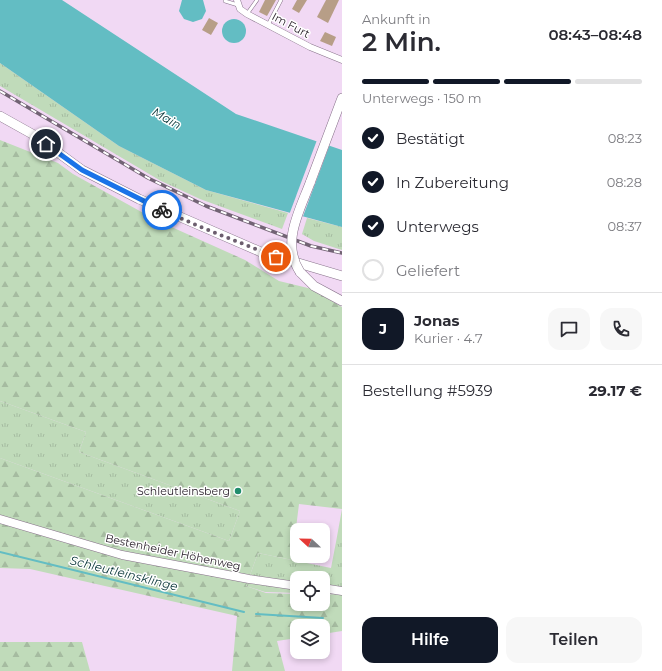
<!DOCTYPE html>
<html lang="de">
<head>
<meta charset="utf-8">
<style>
	body { margin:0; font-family:Montserrat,sans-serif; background:#f7f7f7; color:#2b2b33; height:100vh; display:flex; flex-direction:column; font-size:15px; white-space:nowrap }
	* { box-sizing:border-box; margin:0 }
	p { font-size:13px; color:#7c7c81 }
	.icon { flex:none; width:22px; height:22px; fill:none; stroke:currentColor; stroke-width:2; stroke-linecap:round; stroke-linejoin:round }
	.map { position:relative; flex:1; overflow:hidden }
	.details { display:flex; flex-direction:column; background:#fff; width:320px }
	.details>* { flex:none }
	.needle { width:26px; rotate:292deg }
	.controls { position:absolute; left:290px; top:523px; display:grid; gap:8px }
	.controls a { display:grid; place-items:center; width:40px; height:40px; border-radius:8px; background:#fff; box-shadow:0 2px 6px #0003; font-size:20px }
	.pin { position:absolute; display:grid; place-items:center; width:34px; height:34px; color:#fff; margin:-17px; border:2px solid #fff; border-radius:50%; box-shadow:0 1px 4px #0007 }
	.courier { position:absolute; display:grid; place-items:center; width:40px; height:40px; margin:-20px; border:3px solid #1a73e8; border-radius:50%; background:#fff; color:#222; box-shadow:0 1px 5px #0007 }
	.headline em { font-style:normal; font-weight:600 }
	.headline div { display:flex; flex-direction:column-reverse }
	.headline { display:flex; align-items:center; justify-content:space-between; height:68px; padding:0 20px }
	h1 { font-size:26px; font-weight:600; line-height:30px }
	.bar { display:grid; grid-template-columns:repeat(4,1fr); gap:6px 4px; align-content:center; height:48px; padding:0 20px }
	.bar i { height:5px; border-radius:3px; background:#e1e1e2 }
	.bar .selected { background:#111827 }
	.bar p { grid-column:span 4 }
	.line { display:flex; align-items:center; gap:10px; padding:0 20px; border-top:1px solid #e1e1e2 }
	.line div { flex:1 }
	.round { display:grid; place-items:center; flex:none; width:42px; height:42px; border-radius:12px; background:#f7f7f7 }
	ol { padding:0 20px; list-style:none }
	li { display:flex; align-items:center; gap:12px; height:44px }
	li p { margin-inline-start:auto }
	li .icon { padding:4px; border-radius:50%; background:#111827; color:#fff; stroke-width:4 }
	li:last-child { color:#7c7c81 }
	li i { width:22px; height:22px; border:2px solid #e1e1e2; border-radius:50% }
	.button { display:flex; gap:8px; margin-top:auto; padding:8px 20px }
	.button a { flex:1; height:46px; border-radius:12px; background:#111827; color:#fff; font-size:16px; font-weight:600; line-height:46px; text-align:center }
	.button a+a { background:#f7f7f7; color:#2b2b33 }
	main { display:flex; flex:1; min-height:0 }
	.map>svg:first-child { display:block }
	.grass { fill:url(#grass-tufts) }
	.forest { fill:url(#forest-firs) }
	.water { fill:#63bdc3 }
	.pier { fill:#f1d9f4 }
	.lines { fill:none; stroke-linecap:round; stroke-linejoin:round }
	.stream { stroke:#63bdc3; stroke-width:2 }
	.building { fill:#b79e87 }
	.service-casing { stroke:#87728a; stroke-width:4 }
	.minor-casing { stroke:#87728a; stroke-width:7 }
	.tertiary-casing { stroke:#87728a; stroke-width:9 }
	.secondary-casing { stroke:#87728a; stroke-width:10 }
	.service { stroke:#fff; stroke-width:3 }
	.minor { stroke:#fff; stroke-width:6 }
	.tertiary { stroke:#fff; stroke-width:8 }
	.secondary { stroke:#fff; stroke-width:9 }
	.rail-casing { stroke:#726374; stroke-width:3.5 }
	.rail { stroke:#fff; stroke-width:2; stroke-dasharray:6; stroke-linecap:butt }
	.secondary-bridge-casing { stroke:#87728a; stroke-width:10; stroke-linecap:butt }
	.secondary-bridge { stroke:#fff; stroke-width:9 }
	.done { stroke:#6c5e6e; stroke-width:4; stroke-dasharray:0 7.2 }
	.route { stroke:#1a73e8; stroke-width:5 }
	.poi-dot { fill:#208d6c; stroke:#fff; stroke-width:1.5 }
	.labels { text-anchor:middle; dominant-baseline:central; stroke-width:3; stroke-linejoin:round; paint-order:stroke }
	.street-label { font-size:11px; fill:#251c26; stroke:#fff }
	.poi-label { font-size:11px; fill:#251c26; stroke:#fff; text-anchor:end }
	.water-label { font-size:12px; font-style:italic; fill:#033134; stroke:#fff }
</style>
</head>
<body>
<main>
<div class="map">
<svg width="342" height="671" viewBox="0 0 342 671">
	<defs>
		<pattern id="grass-tufts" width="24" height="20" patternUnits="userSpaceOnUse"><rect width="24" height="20" fill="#c0dbba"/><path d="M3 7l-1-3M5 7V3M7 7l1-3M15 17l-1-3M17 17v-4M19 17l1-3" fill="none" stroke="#a5bba0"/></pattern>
		<pattern id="forest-firs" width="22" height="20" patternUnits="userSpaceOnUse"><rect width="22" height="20" fill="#c0dbba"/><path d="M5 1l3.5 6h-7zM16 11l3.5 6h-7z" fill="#a5bba0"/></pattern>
	</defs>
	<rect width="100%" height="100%" fill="#f1d9f4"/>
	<g class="grass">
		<polygon points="0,63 119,146 206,190 288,213 282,229 200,199 161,181 0,86"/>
		<polygon points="307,218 342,227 342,250 314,241 302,234"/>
		<polygon points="0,401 86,432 79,452 240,511 229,541 0,458"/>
		<polygon points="336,542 342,542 342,591 340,590 336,595 323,594 323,578 297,578 297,593 265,592 246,586 258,553 331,568"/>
	</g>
	<g class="forest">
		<polygon points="0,140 58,163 73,174 156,220 245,260 279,281 312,289 342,307 342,542 336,542 342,509 299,504 292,560 258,553 246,586 266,593 297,594 297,604 323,604 323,595 336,595 340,590 342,591 342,631 323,634 323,626 297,626 297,638 277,641 285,671 232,671 237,616 30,569 0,568 0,458 229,541 240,511 79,452 86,432 0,401"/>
		<polygon points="0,642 82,642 90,671 0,671"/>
	</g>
	<g class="water">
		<polygon points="0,0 62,0 236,114 342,150 342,227 206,190 119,146 0,63"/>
		<polygon points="182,0 203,0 206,11 202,19 193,22 184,19 179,11"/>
		<circle cx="234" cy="31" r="12"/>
	</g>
	<polygon class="pier" points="317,140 330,144 302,219 289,215"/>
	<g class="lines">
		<g class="stream">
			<polyline points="0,552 244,612"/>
			<polyline points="256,614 323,618"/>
		</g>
	</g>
	<g class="building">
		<polygon points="265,0 276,0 267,16 259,12"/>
		<polygon points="297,0 307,0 299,13 292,9"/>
		<polygon points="326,0 339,0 328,23 317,17"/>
		<polygon points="209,18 218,23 211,35 202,30"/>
		<polygon points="325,32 336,37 332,46 320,41"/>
	</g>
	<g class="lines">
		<g class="service-casing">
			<g id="service">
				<polyline points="225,1 238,5"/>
				<polyline points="247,14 257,0"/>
				<polyline points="268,25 281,0"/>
			</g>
		</g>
		<g class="minor-casing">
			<polyline id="minor" points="237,0 240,9 247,14 310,47 342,60"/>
		</g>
		<g class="tertiary-casing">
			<g id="tertiary">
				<polyline points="0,519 122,555 249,579 297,586"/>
				<polyline points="323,588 342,591"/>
			</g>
		</g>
		<g class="secondary-casing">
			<g id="secondary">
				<polyline points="0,116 34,135 82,170 139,199 261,252 342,276"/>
				<polyline points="310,183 342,98"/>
				<polyline points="300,272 314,286 342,301"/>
			</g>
		</g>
		<use href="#service" class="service"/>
		<use href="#minor" class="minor"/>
		<use href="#tertiary" class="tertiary"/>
		<use href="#secondary" class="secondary"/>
		<g class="rail-casing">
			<polyline id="rail" points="0,91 148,178 206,206 311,246 342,253"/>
		</g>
		<use href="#rail" class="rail"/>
		<g class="secondary-bridge-casing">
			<path id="secondary-bridge" d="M300 272C281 243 299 212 310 183"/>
		</g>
		<use href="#secondary-bridge" class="secondary-bridge"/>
	</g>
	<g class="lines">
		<polyline class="done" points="162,210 203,228 276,257"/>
		<polyline class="route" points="46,144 82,170 162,210"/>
	</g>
	<circle class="poi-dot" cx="238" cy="491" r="4"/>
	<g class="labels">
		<g class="street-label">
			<text transform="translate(291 25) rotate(28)">Im Furt</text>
			<text transform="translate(173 552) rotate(12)">Bestenheider Höhenweg</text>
		</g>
		<g class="poi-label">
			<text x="230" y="491">Schleutleinsberg</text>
		</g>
		<g class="water-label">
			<text transform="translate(167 118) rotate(30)">Main</text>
			<text transform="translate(124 573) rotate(14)">Schleutleinsklinge</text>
		</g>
	</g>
</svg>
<div class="controls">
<a><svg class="needle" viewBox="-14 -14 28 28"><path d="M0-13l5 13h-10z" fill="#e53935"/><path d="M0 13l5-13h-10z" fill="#7c7c81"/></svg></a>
<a><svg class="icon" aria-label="locate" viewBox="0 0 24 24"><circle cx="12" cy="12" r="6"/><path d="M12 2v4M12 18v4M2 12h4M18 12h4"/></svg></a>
<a><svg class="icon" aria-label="layers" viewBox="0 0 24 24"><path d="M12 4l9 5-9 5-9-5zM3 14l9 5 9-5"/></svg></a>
</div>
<div class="pin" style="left:276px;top:257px;background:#ea580c"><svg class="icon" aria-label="bag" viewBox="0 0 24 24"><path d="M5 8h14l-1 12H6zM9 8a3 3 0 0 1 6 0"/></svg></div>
<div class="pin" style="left:46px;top:144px;background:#1f2937"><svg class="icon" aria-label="home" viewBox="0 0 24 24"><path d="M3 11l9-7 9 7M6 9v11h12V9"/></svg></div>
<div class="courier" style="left:162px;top:210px"><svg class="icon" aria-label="bike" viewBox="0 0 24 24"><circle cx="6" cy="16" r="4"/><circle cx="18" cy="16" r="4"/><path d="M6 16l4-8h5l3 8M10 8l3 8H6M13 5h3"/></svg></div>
</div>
<section class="details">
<div class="headline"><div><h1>2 Min.</h1><p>Ankunft in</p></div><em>08:43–08:48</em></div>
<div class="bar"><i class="selected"></i><i class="selected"></i><i class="selected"></i><i></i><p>Unterwegs · 150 m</p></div>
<ol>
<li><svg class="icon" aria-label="check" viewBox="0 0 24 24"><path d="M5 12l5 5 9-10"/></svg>Bestätigt<p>08:23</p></li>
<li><svg class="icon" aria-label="check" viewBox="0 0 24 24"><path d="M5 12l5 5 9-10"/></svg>In Zubereitung<p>08:28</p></li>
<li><svg class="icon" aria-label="check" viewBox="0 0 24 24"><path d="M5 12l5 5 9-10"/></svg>Unterwegs<p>08:37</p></li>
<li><i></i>Geliefert</li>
</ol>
<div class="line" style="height:72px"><b class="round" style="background:#111827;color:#fff">J</b><div><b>Jonas</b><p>Kurier · 4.7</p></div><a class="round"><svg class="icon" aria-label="chat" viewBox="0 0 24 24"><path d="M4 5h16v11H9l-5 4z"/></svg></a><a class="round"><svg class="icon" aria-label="phone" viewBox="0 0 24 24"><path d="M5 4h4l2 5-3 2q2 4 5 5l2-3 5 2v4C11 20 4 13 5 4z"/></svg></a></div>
<div class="line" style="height:52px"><div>Bestellung #5939</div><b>29.17 €</b></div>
<div class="button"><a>Hilfe</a><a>Teilen</a></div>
</section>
</main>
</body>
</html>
